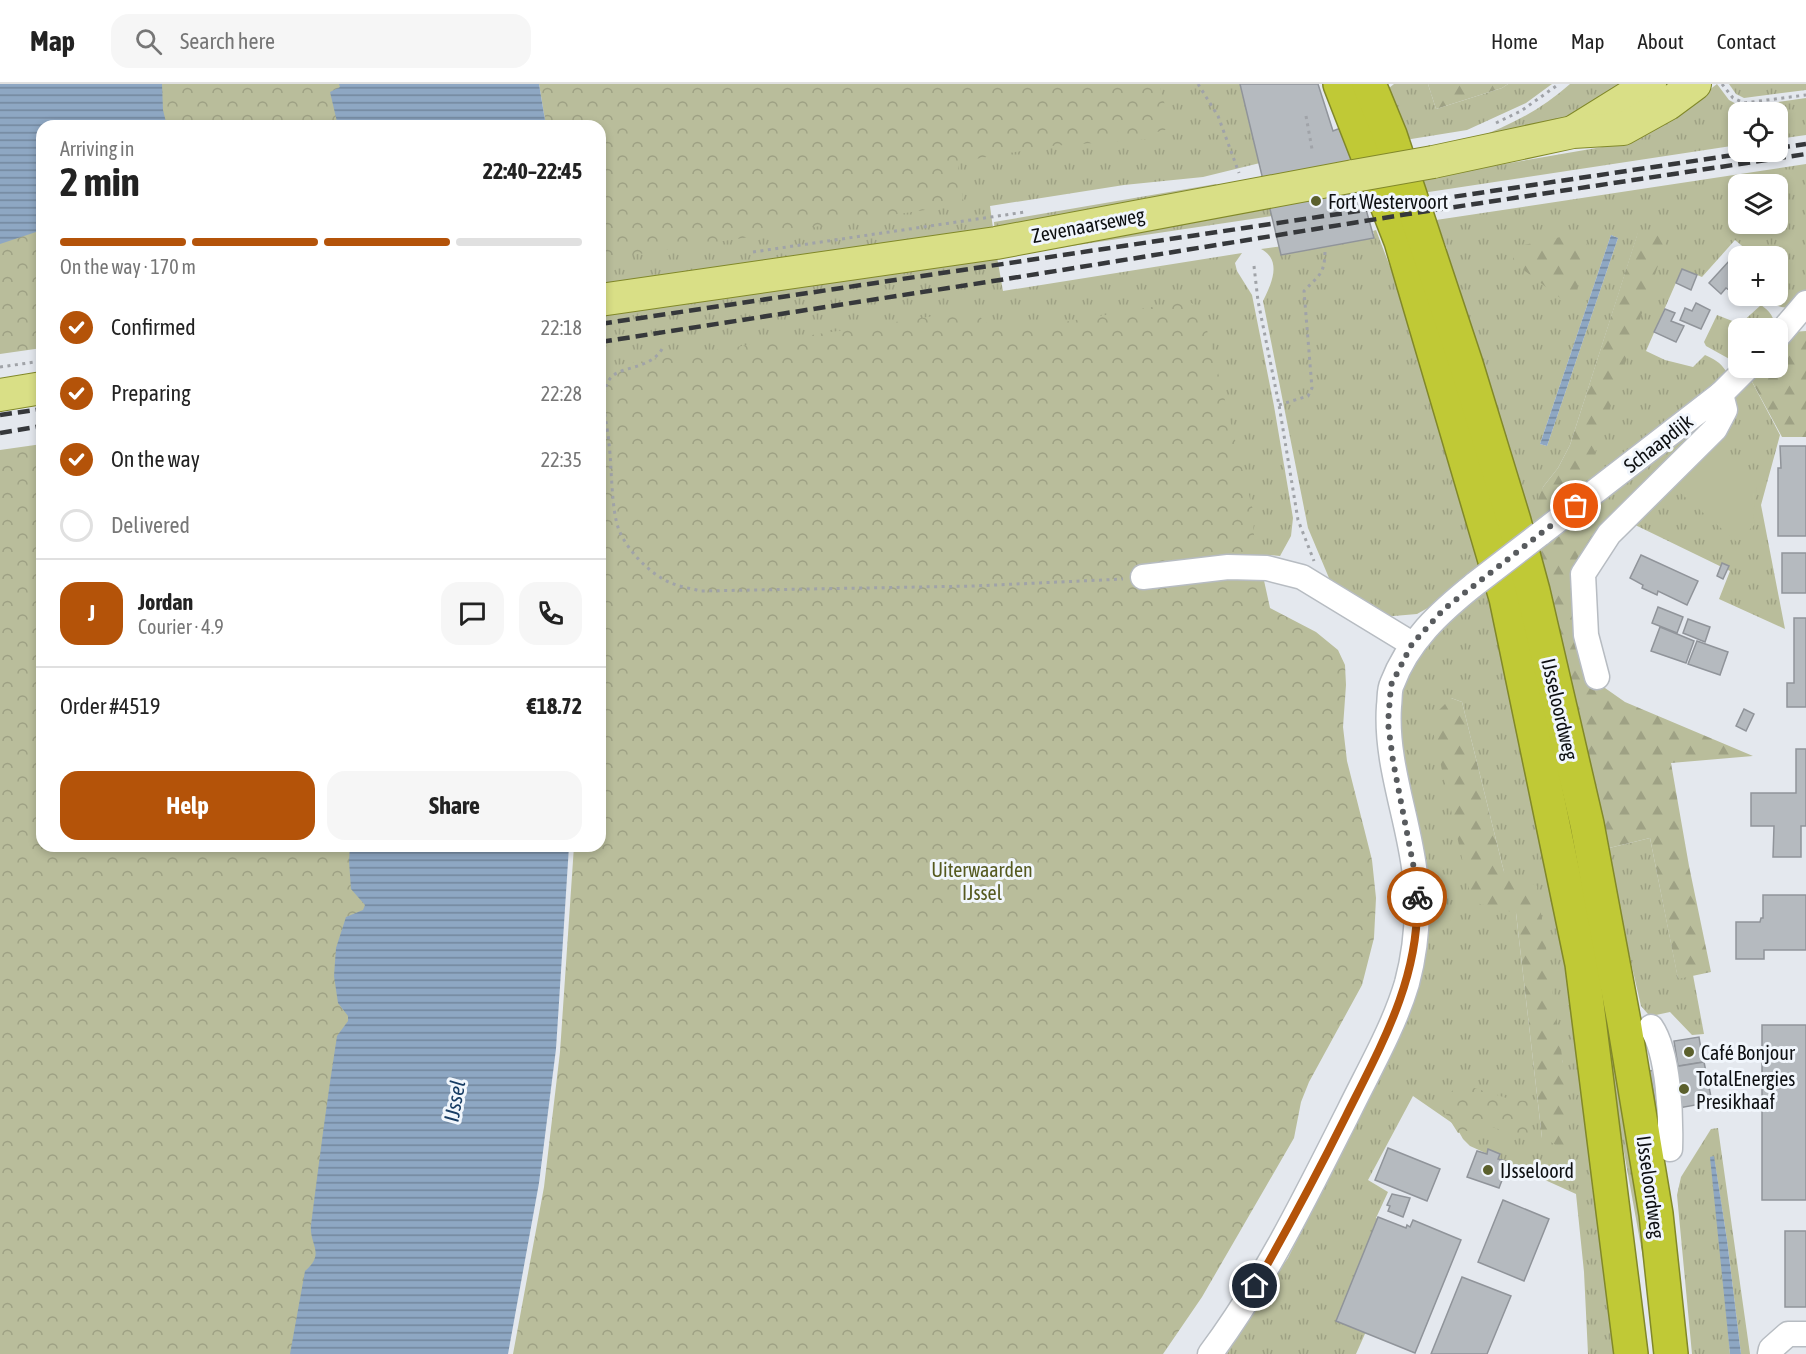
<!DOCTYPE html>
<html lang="en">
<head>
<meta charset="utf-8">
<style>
	body { margin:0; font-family:"Asap Condensed",sans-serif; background:#f6f6f6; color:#222; height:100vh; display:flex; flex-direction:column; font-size:22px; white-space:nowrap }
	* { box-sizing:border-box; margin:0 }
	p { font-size:20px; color:#767676 }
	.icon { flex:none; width:33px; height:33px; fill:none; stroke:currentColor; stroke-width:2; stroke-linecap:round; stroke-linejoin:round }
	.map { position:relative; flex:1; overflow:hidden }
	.details { position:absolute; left:36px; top:36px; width:570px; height:732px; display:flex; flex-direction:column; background:#fff; border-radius:18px; box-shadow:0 3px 9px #0003 }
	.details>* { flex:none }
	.buttons { position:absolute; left:1728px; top:18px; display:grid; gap:12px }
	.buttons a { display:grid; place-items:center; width:60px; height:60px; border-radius:12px; background:#fff; box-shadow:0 3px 9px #0003; font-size:30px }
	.pin { position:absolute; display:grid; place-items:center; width:51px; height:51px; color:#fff; margin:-26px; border:3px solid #fff; border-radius:50%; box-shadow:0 2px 6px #0007 }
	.courier { position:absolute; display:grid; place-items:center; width:60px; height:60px; margin:-30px; border:4px solid #b45309; border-radius:50%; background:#fff; color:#222; box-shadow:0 2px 8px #0007 }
	.summary em { font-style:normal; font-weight:700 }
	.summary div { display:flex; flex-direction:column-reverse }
	.summary { display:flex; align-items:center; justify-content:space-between; height:102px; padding:0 24px }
	h1 { font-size:39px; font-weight:700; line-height:45px }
	.bar { display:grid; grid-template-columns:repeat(4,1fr); gap:9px 6px; align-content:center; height:72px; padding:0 24px }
	.bar i { height:8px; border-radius:4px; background:#e0e0e0 }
	.bar .current { background:#b45309 }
	.bar p { grid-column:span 4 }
	.line { display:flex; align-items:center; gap:15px; padding:0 24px; border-top:2px solid #e0e0e0 }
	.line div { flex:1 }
	.round { display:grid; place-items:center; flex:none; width:63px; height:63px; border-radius:18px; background:#f6f6f6 }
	ol { padding:0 24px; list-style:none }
	li { display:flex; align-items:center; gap:18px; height:66px }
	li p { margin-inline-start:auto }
	li .icon { padding:6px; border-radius:50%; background:#b45309; color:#fff; stroke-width:4 }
	li:last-child { color:#767676 }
	li i { width:33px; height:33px; border:3px solid #e0e0e0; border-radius:50% }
	.cta { display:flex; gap:12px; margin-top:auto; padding:12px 24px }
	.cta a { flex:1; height:69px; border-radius:18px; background:#b45309; color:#fff; font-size:24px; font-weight:700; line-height:69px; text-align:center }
	.cta a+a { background:#f6f6f6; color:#222 }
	header { display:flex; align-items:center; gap:36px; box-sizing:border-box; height:84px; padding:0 30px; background:#fff; border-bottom:2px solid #e0e0e0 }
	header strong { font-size:28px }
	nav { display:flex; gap:33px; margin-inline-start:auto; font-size:21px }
	.search { width:420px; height:54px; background:#f6f6f6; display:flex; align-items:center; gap:15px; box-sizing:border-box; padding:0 21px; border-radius:18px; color:#767676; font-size:22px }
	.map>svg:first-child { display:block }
	.grass { fill:url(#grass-tufts); fill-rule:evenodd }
	.forest { fill:url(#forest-firs) }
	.park { fill:url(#park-crowns) }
	.pitch { fill:#b9bd9b }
	.water { fill:url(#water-rules) }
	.building { fill:#b5babf; stroke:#90949a; stroke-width:1.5 }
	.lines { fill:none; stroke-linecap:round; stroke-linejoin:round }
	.minor-casing { stroke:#b7bcc2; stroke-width:27 }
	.major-casing { stroke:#818829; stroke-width:34 }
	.highway-casing { stroke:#818829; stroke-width:36 }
	.path { stroke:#a0a3a8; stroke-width:3; stroke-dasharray:3 4.5; stroke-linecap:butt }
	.minor { stroke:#fff; stroke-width:24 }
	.major { stroke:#d9df86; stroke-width:32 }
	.highway { stroke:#c0c936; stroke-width:33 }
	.rail { stroke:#36383b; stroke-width:4.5; stroke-dasharray:12 6; stroke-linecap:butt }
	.minor-bridge-casing { stroke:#b7bcc2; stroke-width:27; stroke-linecap:butt }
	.major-bridge-casing { stroke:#818829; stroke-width:34; stroke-linecap:butt }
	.minor-bridge { stroke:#fff; stroke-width:24 }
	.major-bridge { stroke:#d9df86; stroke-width:32 }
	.done { stroke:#585b5e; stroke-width:6; stroke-dasharray:0 10.8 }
	.route { stroke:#b45309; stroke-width:8 }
	.poi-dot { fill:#5b602d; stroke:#f1f6fc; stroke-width:2 }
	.labels { text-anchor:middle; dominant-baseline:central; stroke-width:6; stroke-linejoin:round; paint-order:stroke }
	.poi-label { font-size:20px; fill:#0d0f11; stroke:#f1f6fc; text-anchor:start }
	.street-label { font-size:20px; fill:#0d0f11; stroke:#f1f6fc }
	.park-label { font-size:20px; fill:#55591f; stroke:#f1f6fc }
	.water-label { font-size:21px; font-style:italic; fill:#173c63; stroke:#f1f6fc }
</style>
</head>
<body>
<header>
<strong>Map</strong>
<div class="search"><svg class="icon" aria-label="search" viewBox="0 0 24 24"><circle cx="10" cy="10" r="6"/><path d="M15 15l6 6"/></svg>Search here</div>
<nav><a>Home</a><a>Map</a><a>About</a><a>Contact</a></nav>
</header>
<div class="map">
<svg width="1806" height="1270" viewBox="0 0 1806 1270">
	<defs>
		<pattern id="grass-tufts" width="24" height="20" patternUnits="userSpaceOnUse" patternTransform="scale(1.5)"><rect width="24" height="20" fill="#b9bd9b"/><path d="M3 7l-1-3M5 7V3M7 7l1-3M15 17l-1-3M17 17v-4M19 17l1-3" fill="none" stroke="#9ea184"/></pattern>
		<pattern id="forest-firs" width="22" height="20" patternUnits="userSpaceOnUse" patternTransform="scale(1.5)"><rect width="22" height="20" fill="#b9bd9b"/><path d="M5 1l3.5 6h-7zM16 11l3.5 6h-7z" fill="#9ea184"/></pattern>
		<pattern id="park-crowns" width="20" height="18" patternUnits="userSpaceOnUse" patternTransform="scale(1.5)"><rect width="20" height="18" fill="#b9bd9b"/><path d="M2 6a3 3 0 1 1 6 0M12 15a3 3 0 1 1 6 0" fill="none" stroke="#9ea184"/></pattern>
		<pattern id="water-rules" width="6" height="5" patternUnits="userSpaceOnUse" patternTransform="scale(1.5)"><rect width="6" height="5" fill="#8ea7c3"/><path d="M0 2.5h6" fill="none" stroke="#72869d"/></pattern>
	</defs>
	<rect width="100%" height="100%" fill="#e4e8ee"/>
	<g class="grass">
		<polygon points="539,0 1240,0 1260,79 1203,93 1124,101 990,122 996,167 1367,104 1372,117 997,173 1003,207 1242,169 1235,179 1237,187 1252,211 1274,322 1293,434 1291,452 1280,472 1269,471 1230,478 600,337 600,42"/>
		<polygon points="1394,0 1428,0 1436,25 1502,4 1508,0 1552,0 1526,19 1467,46 1405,56 1389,4"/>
		<path d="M1570 0H1638L1570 34 1476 54C1511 41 1542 25 1570 0Z"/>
		<path d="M1717 0 1729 16 1742 23 1806 14V51L1778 55V28H1738V61L1422 109 1417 95 1602 63C1643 49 1683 27 1717 0Z"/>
		<polygon points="1729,0 1806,0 1806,6 1744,14 1736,10"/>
		<path d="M1806 80V206C1794 222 1786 231 1768 215L1771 212H1778V204L1787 191 1778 184V172H1754L1735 156 1702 193 1682 185 1646 267 1665 276 1693 283 1705 271C1714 275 1720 278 1726 287L1724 296 1580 413 1638 149 1570 361 1558 384 1543 403 1534 448 1440 167 1447 165 1436 136ZM1738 100H1778V140H1738ZM1611 151 1618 154 1547 362 1540 360Z"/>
		<polygon points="1216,100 1218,103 995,151 994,138"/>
		<path d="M1376 146 1424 272 1484 479 1444 515 1417 530 1382 533 1341 510 1329 494 1308 444 1263 217C1271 200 1283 177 1261 165L1374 150 1373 147Z"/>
		<path d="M1761 221C1769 227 1776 233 1773 244H1738V277H1733L1706 262 1704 258 1717 231 1740 240Z"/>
		<polygon points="1749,292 1780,351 1761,421 1785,545 1719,515 1730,487 1629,438 1732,326 1737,303"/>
		<polygon points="1713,330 1614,438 1590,418"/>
		<path d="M1495 498 1553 768 1609 1162 1614 1270H1588L1584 1188 1576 1110 1470 1062 1463 1055 1455 1041 1413 1012 1368 1096 1388 1108 1376 1134 1409 1151 1356 1270H1227L1246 1232 1288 1174 1371 1006 1423 860 1396 657 1399 607 1422 556ZM1451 614 1462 618 1504 788 1563 979 1542 1054 1516 829Z"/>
		<polygon points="1650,754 1678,894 1693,891 1704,950 1692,951 1670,928 1656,931 1654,937 1641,922 1605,765"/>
		<path d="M1611 915 1658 1263C1640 1147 1615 1032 1600 916Z"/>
		<polygon points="1718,1044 1750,1270 1741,1270 1727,1156 1714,1073 1730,1270 1692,1270 1677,1111 1681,1093 1711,1045"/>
	</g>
	<g class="forest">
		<polygon points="1428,0 1508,0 1502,4 1436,25"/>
		<polygon points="1638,148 1669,149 1580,413 1534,448 1531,434 1535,423 1543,403 1558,384 1570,361"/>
		<path d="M1574 150 1586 156C1591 176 1580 204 1567 219L1513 178V171L1524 161Z"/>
		<polygon points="1806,247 1806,353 1782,353 1749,292 1757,284 1778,284 1778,263 1792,248"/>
		<polygon points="1590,418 1605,425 1614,438 1583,476 1595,597 1625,618 1753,672 1671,679 1689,782 1711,888 1678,895 1650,754 1605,765 1531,467"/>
		<polygon points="1451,614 1462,618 1504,788 1537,802 1563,979 1571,1068 1542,1054 1516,829 1472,818 1434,651 1439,626"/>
	</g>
	<g class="park">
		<polygon points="0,0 358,0 363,42 42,42 42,264 0,270"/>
		<polygon points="539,0 1159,0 1170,39 1165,46 1153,49 1153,55 1050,62 958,78 959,95 964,120 600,176 600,42 546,42"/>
		<polygon points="1187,217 1195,221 1205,238 1255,434 1253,446 1270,524 1316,548 1338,566 1345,581 1346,601 1343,643 1347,677 1372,776 1376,814 1374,854 1362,901 1309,998 1301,1018 1294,1054 1202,1213 1163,1270 513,1270 544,1103 560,968 574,762 600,762 600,284 979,225 982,237 1001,245 1064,238"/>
		<polygon points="42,360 42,762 362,762 376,813 309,1270 0,1270 0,366"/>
		<polygon points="1458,999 1513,1016 1529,1017 1533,1051 1526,1055 1484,1040 1479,1044 1458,1049 1441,1022"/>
	</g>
	<polygon class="pitch" points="1723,371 1757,403 1753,430 1755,440 1737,458 1678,407"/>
	<g class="water">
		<polygon points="0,0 162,0 163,26 167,42 42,42 42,146 0,160"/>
		<polygon points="339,0 539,0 546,42 338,42 330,8 340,3"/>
		<polygon points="1611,151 1618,154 1547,362 1540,360"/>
		<path d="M350 762H569L556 965 539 1099 508 1270H290L305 1187C326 1169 309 1161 311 1141 319 1078 327 1015 337 952L348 937V932L338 919 334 892 336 864 346 833 363 826 365 821 351 805 349 777Z"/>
		<polygon points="1714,1072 1727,1156 1741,1270 1730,1270 1710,1073"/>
	</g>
	<g class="building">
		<polygon points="1240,0 1318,0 1333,47 1343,43 1374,154 1281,171"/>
		<polygon points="1730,176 1736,181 1738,178 1738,195 1729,206 1726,204 1721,210 1709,199"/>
		<polygon points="1682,185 1697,191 1691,206 1676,199"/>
		<polygon points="1696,219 1710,226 1701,245 1680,236 1685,224 1692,227"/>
		<polygon points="1665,225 1675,229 1671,237 1684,242 1676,258 1654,248"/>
		<polygon points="1780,362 1806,362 1806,452 1778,452 1778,384 1781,384"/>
		<rect x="1782" y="469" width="24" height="40"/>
		<polygon points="1641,471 1698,497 1687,521 1658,507 1657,511 1642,504 1643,501 1630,494"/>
		<polygon points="1722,479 1729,482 1723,495 1717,492"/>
		<polygon points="1658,523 1683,533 1677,549 1652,539"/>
		<polygon points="1794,534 1806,534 1806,623 1787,623 1787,599 1794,599"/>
		<polygon points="1688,535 1710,543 1705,558 1683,549"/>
		<polygon points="1660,543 1694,557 1686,579 1651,567"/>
		<polygon points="1697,557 1728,568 1720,591 1688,580"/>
		<polygon points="1744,625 1754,630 1746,647 1736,642"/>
		<polygon points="1796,665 1806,665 1806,742 1801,742 1801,773 1773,773 1774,742 1751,742 1751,709 1796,709"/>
		<polygon points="1763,811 1806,811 1806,866 1764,866 1764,875 1736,875 1736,838 1760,838 1761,834 1763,834"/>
		<rect x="1762" y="941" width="44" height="175"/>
		<polygon points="1699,953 1703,978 1678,982 1674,957"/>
		<polygon points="1704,978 1712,1018 1657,1028 1649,987"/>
		<polygon points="1388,1064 1440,1085 1427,1117 1375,1096"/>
		<polygon points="1488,1065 1500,1070 1498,1075 1509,1078 1499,1104 1467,1093 1477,1067 1487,1070"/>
		<polygon points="1392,1110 1410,1114 1403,1133 1388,1127 1390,1122 1387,1121"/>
		<polygon points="1503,1116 1549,1135 1524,1197 1478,1178"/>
		<polygon points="1378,1133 1406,1144 1407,1141 1410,1143 1413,1136 1461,1156 1415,1269 1336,1237"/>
		<rect x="1785" y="1147" width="21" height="76"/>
		<polygon points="1462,1193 1511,1212 1487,1270 1431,1270"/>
	</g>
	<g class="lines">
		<g class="minor-casing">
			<g id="minor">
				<polyline points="1778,252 1806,219"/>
				<polyline points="1540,450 1721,310 1747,284"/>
				<polyline points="1143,493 1228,483 1267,484 1302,493 1412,560"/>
				<polyline points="1597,593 1586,551 1583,490 1609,450 1715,345 1725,326 1721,310"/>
				<path d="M1651 943C1669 969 1671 1033 1670 1065"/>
				<path d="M1210 1270C1266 1195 1307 1110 1349 1027 1369 986 1394 943 1407 899 1416 865 1419 827 1415 791 1409 735 1385 679 1389 622 1390 615 1389 606 1392 600 1408 557 1440 528 1475 500"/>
				<polyline points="1770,1270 1771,1265 1788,1250 1806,1250"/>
			</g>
		</g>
		<g class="major-casing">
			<g id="major">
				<polyline points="1576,46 1650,0"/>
				<polyline points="1433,78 1573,48 1623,45 1668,20 1695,0"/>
				<polyline points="600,216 996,159 1354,92"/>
				<polyline points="0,311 42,304"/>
			</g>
		</g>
		<g class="highway-casing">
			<g id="highway">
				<polyline points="1340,0 1401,157 1506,514 1582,880 1631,1270"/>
				<polyline points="1369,0 1390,51 1466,280 1514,437 1533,507 1587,740 1624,938 1656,1130 1671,1270"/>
			</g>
		</g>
		<g class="path">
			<polyline points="1198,0 1218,32 1239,89"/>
			<polyline points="1722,0 1733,14 1744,19 1806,11"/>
			<polyline points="1306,32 1312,65"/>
			<polyline points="1496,39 1521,27 1559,0"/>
			<polyline points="753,168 1025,128"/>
			<polyline points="1254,182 1258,217 1279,321 1298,436 1314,477"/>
			<path d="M662 265C649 287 618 281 609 296 598 313 608 341 609 360 612 383 611 426 619 446 627 466 650 490 669 498 679 503 690 504 700 507L974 502 1123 495"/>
			<polyline points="0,283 42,277"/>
			<path d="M1279 321 1308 312 1312 304 1304 207C1320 190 1325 190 1325 165"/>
		</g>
		<use href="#minor" class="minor"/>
		<use href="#major" class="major"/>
		<use href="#highway" class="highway"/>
		<g class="rail">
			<polyline points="1778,64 1806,60"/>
			<polyline points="600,240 1754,68"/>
			<polyline points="600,258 1000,196 1408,130 1806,70"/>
			<polyline points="0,331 42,325"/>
			<polyline points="0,349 42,342"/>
		</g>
		<g class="minor-bridge-casing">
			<polyline id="minor-bridge" points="1475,500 1540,450"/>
		</g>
		<g class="major-bridge-casing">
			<polyline id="major-bridge" points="1354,92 1433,78"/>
		</g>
		<use href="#minor-bridge" class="minor-bridge"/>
		<use href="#major-bridge" class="major-bridge"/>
	</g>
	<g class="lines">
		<polyline class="done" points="1417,813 1415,790 1393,677 1388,639 1391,601 1412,560 1444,525 1576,422"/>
		<path class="route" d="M1255 1202C1287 1146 1317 1090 1346 1032 1381 962 1420 894 1417 813"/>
	</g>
	<g class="poi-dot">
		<circle cx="1316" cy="117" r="6"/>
		<circle cx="1689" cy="968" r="6"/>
		<circle cx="1684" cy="1005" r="6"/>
		<circle cx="1488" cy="1086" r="6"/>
	</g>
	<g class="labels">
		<g class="poi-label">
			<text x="1328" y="117">Fort Westervoort</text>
			<text x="1701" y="968">Café Bonjour</text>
			<text x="1696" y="994">TotalEnergies<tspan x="1696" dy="23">Presikhaaf</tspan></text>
			<text x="1500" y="1086">IJsseloord</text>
		</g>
		<g class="street-label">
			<text transform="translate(1088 141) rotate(-11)">Zevenaarseweg</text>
			<text transform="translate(1658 359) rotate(-38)">Schaapdijk</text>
			<text transform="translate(1560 625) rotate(77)">IJsseloordweg</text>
			<text transform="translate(1651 1103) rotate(82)">IJsseloordweg</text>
		</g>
		<g class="park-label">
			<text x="982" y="785">Uiterwaarden<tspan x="982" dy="23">IJssel</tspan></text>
		</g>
		<g class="water-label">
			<text transform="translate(454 1017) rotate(-80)">IJssel</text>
		</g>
	</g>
</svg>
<div class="buttons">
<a><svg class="icon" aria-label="locate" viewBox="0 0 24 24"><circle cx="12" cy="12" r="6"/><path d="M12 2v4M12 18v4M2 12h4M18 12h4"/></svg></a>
<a><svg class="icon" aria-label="layers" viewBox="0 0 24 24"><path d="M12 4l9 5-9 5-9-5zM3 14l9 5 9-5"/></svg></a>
<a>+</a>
<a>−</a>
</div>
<div class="pin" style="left:1576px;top:422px;background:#ea580c"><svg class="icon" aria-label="bag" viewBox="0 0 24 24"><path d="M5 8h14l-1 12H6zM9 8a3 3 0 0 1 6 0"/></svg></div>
<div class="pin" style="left:1255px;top:1202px;background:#1f2937"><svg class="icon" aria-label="home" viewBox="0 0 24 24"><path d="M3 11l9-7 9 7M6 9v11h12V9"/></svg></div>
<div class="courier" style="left:1417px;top:813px"><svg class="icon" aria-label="bike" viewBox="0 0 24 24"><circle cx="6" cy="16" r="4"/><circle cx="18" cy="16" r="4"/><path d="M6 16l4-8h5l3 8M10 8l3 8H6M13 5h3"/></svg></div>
<section class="details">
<div class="summary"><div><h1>2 min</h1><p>Arriving in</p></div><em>22:40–22:45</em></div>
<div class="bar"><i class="current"></i><i class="current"></i><i class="current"></i><i></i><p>On the way · 170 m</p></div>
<ol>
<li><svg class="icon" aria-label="check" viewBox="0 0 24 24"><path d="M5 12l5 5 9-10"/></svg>Confirmed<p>22:18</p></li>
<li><svg class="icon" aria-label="check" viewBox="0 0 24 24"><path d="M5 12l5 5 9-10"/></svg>Preparing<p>22:28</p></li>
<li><svg class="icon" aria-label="check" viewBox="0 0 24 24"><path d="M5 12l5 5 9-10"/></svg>On the way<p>22:35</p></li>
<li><i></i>Delivered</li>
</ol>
<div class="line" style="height:108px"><b class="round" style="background:#b45309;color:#fff">J</b><div><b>Jordan</b><p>Courier · 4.9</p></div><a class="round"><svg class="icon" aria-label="chat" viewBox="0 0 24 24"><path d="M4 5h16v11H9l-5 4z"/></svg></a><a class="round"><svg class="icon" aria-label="phone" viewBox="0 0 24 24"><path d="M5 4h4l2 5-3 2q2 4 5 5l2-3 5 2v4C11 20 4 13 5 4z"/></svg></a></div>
<div class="line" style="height:78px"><div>Order #4519</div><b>€18.72</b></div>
<div class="cta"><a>Help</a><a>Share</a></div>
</section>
</div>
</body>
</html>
